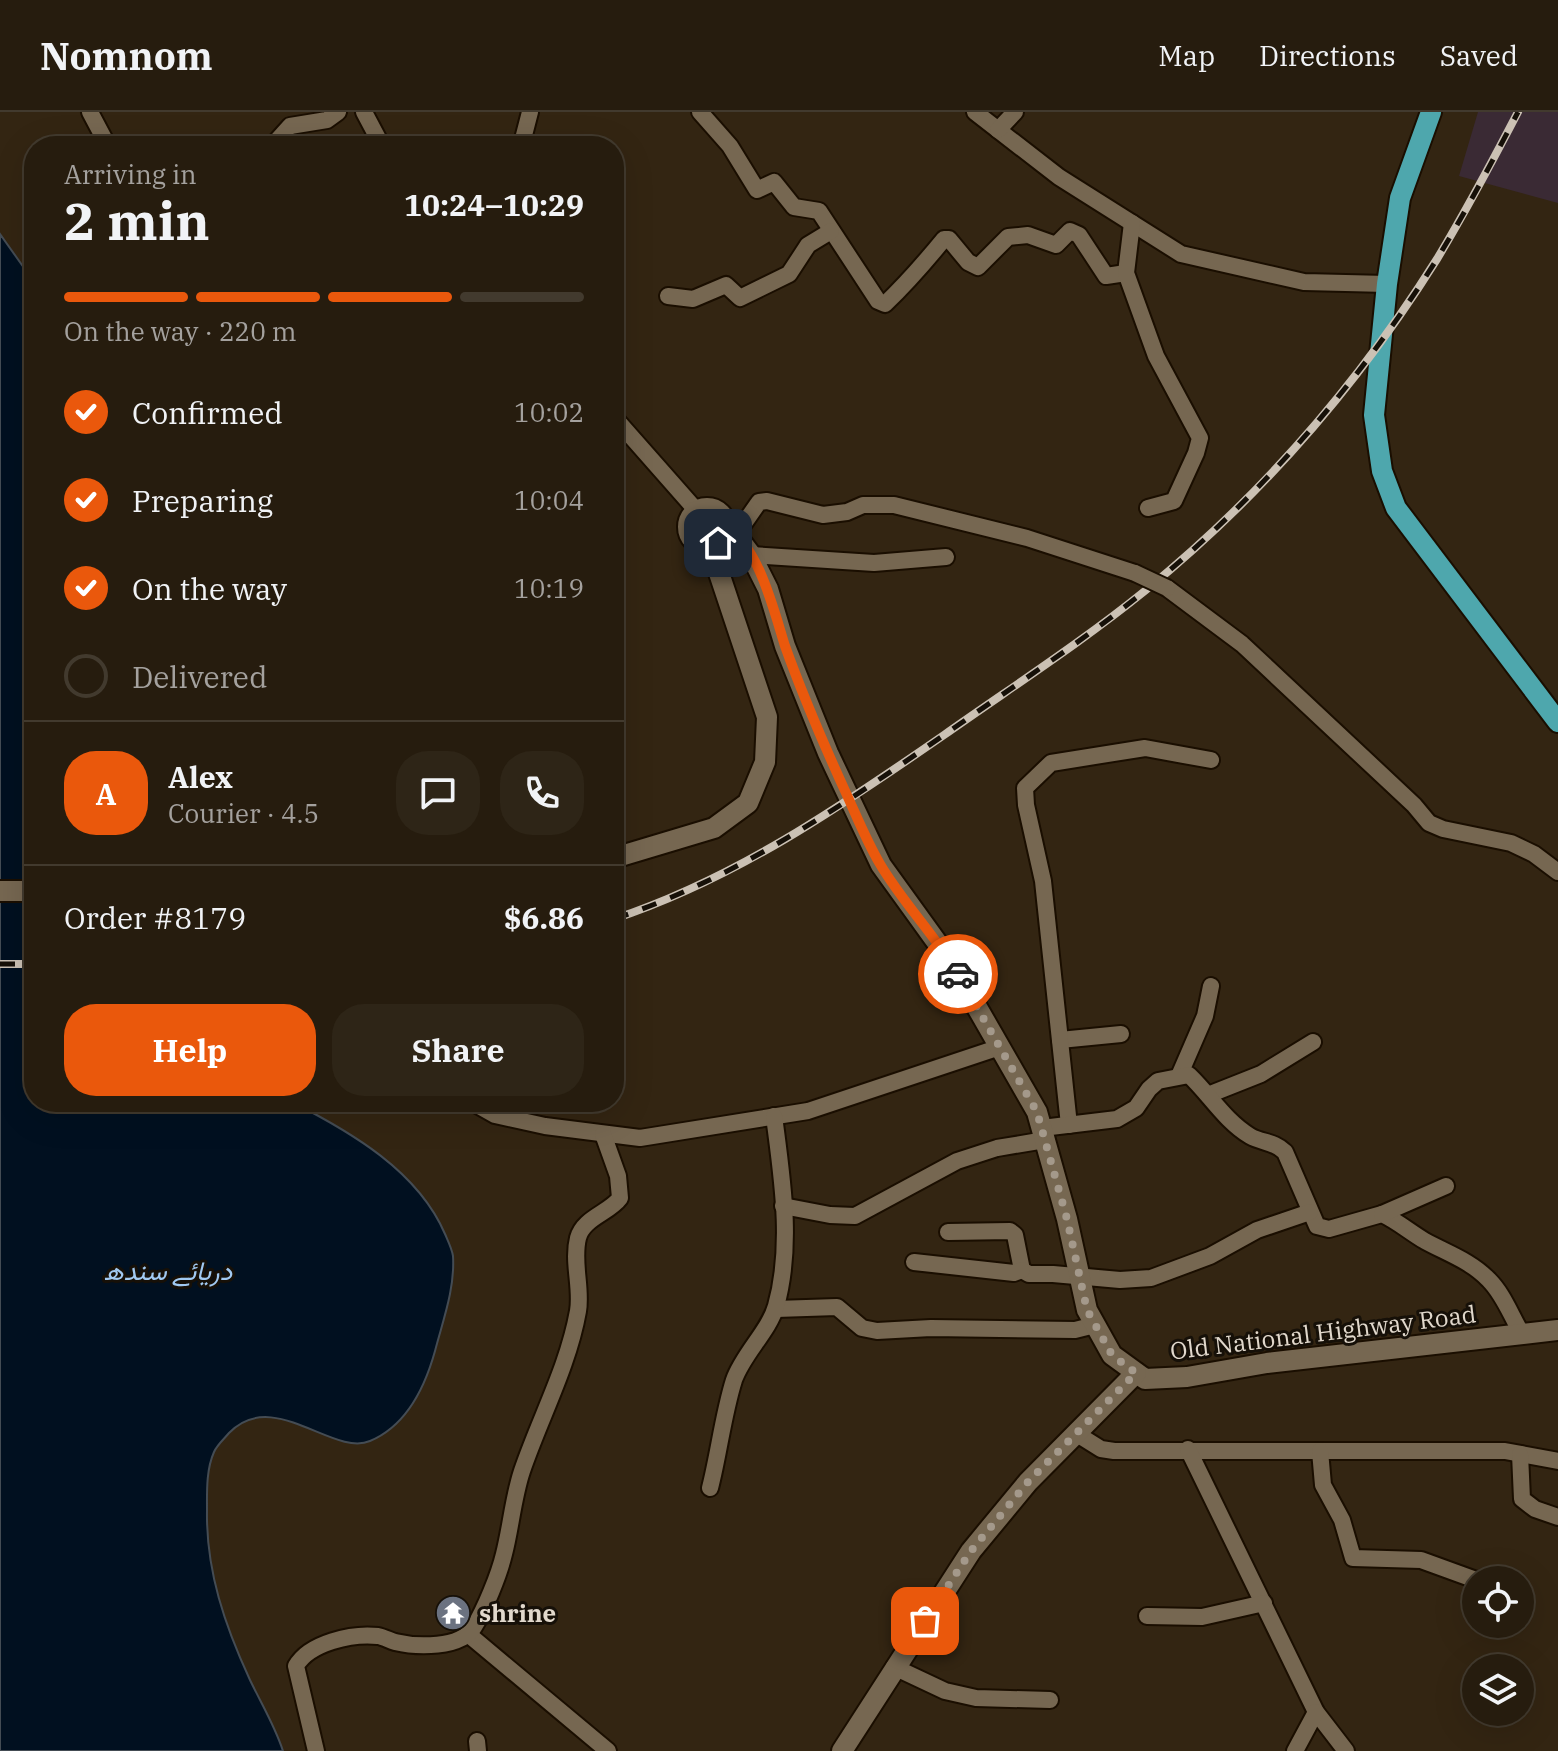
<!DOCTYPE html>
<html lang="en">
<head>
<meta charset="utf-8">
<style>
	body { margin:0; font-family:"IBM Plex Serif",Vazirmatn,serif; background:#2e2517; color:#f1f3f6; height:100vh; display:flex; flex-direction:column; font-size:30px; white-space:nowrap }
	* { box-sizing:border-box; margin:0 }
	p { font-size:26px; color:#a4a19e }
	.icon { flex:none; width:44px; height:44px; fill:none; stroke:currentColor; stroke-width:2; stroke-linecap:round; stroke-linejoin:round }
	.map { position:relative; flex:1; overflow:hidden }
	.panel { position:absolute; left:24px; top:24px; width:600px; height:976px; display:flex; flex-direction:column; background:#261c0e; border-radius:32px; box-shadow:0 8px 32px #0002,0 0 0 2px #423a2e }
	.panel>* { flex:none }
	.controls { position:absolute; left:1462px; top:1454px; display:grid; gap:16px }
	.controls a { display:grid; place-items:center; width:72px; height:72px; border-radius:50%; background:#261c0e; box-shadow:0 8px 32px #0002,0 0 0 2px #423a2e; font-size:40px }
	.pin { position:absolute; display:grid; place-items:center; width:68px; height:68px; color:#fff; margin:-34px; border-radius:16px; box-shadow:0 4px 12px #0006 }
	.courier { position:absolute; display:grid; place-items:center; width:80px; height:80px; margin:-40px; border:6px solid #ea580c; border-radius:50%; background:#fff; color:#222; box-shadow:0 2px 10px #0007 }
	.overview em { font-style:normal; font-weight:700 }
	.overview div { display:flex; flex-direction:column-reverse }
	.overview { display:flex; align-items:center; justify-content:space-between; height:136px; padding:0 40px }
	h1 { font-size:52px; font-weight:700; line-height:60px }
	.bar { display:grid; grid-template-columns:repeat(4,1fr); gap:12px 8px; align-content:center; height:96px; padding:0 40px }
	.bar i { height:10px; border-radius:6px; background:#423a2e }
	.bar .selected { background:#ea580c }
	.bar p { grid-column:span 4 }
	.line { display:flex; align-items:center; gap:20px; padding:0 40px; border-top:2px solid #423a2e }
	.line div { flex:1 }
	.round { display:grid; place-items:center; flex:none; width:84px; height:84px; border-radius:32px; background:#2e2517 }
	ol { padding:0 40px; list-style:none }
	li { display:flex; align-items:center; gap:24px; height:88px }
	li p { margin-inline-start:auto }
	li .icon { padding:8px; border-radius:50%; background:#ea580c; color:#fff; stroke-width:4 }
	li:last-child { color:#a4a19e }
	li i { width:44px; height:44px; border:4px solid #423a2e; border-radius:50% }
	.cta { display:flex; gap:16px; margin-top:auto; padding:16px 40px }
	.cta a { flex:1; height:92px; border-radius:32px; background:#ea580c; color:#fff; font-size:32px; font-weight:700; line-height:92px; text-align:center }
	.cta a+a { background:#2e2517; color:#f1f3f6 }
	header { display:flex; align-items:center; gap:48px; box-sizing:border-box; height:112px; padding:0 40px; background:#261c0e; border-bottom:2px solid #423a2e }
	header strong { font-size:38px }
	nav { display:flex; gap:44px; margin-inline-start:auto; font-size:28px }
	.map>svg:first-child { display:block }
	.industrial { fill:#3a2a34 }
	.water { fill:#011020; stroke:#444c54; stroke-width:2 }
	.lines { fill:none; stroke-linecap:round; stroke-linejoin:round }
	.minor-casing { stroke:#1a0e00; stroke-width:20 }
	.secondary-casing { stroke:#1a0e00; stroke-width:24 }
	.primary-casing { stroke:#1a0e00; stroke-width:24 }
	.minor { stroke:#766751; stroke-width:16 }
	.secondary { stroke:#766751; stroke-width:20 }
	.primary { stroke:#4ea7ad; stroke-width:20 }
	.rail-casing { stroke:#cbc1b4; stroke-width:8 }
	.rail { stroke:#161008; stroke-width:5; stroke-dasharray:15; stroke-linecap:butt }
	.minor-bridge-casing { stroke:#1a0e00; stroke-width:20; stroke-linecap:butt }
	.minor-bridge { stroke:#766751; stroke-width:16 }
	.done { stroke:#a4998b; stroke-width:8; stroke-dasharray:0 14.4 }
	.route { stroke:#ea580c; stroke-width:10 }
	.labels { text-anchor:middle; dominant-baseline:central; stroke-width:6; stroke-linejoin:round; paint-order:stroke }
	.street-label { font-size:24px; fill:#e1d8cc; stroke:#161008 }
	.poi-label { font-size:24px; font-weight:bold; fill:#e1d8cc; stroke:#161008; text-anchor:start }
	.water-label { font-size:26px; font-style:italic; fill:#a1c9f1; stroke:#161008 }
</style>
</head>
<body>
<header>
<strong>Nomnom</strong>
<nav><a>Map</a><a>Directions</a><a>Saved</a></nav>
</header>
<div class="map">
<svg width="1558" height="1639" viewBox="0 0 1558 1639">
	<rect width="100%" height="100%" fill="#332512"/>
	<polygon class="industrial" points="1478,0 1558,0 1558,91 1459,64"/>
	<path class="water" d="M0 122 34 170V990H292C351 1020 418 1059 445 1122 448 1129 452 1137 453 1144 455 1177 443 1208 435 1239 425 1275 406 1314 370 1329 333 1345 273 1275 229 1321 224 1327 217 1333 214 1340 206 1358 207 1380 207 1399 206 1459 225 1514 250 1568 261 1591 275 1614 283 1639H0Z"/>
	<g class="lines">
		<g class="minor-casing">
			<g id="minor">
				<polyline points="90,0 108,34"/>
				<polyline points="364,0 382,34"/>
				<path d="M700 0 730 34 757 78 774 70 794 95 819 99 878 189 885 192C906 172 926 149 944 127H949L968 150 978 155 1008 125 1028 123 1056 133 1070 119 1079 123 1106 164 1126 161"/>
				<polyline points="975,0 1059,65 1181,142 1304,170 1387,172"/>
				<polyline points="998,18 1015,0"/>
				<polyline points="523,27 530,0"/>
				<polyline points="272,34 290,14 327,8 338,0"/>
				<polyline points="1132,111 1126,161 1156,244 1200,326 1196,341 1174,389 1148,396"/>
				<polyline points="668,184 693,187 726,173 740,186 789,162 808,133 831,119"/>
				<polyline points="614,305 696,398"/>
				<polyline points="736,423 759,390 767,389 823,403 847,400 863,393 894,393 1027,426 1135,461"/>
				<polyline points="751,443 874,451 946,445"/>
				<polyline points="1167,476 1242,532 1414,693 1429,711 1443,717 1511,731 1534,742 1558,760"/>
				<polyline points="1060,928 1121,922"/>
				<polyline points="1179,964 1205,904 1211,874"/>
				<polyline points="1208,983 1261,962 1313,930"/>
				<polyline points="472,990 495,1003 545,1014 640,1026 808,999 1000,935"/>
				<polyline points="1069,1013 1043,769 1026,693 1025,676 1051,651 1145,636 1211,648"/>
				<path d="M1042 1016 1117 1007 1136 996 1149 977 1158 969 1189 963C1210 983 1225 1009 1250 1024 1262 1031 1274 1029 1285 1040L1317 1114 1329 1117 1382 1102C1397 1109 1410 1120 1425 1129 1447 1141 1471 1149 1489 1168 1504 1183 1511 1204 1522 1222"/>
				<polyline points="783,1094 830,1103 855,1104 957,1049 997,1036 1045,1028"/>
				<polyline points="1382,1102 1446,1074"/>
				<polyline points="948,1120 1010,1119 1015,1123 1022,1158 1029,1162 1053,1162 1120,1168 1151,1166 1210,1144 1257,1118 1310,1100"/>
				<polyline points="914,1150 1014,1161 1022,1158"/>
				<polyline points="776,1197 837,1195 862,1216 877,1219 931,1216 1075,1218 1095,1213"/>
				<polyline points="1077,1322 1101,1337 1114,1339 1505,1339 1558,1349"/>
				<polyline points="1188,1337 1316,1600 1346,1639"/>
				<polyline points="1320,1339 1323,1373 1342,1408 1353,1446 1421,1448 1476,1468"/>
				<polyline points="1520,1342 1522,1387 1535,1397 1558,1405"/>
				<path d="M710 1376C719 1341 723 1303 734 1268 743 1242 769 1219 776 1194 793 1133 782 1066 774 1004"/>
				<polyline points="1147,1504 1202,1505 1264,1491"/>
				<polyline points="468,1522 608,1639"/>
				<polyline points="894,1555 945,1579 976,1586 1050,1588"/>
				<polyline points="477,1629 478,1639"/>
				<path d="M316 1639 296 1554C309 1531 352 1521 378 1524 383 1525 389 1528 395 1530 416 1535 461 1537 474 1515 485 1497 499 1463 504 1442 511 1415 513 1386 522 1359 540 1306 568 1255 578 1199 582 1176 572 1150 578 1126 583 1106 609 1101 620 1086L618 1064 603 1022"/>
				<polyline points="1295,1639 1316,1600"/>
			</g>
		</g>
		<g class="secondary-casing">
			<g id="secondary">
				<circle cx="707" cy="415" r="19"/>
				<polyline points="726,418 736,423 751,443 768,477 785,534 828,641 881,753 951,850 1037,1000 1067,1107 1087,1198 1112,1243 1145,1267 1187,1265 1267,1251 1558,1218"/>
				<polyline points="614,746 714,716 748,691 765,650 767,605 710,434"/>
				<polyline points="0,779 34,779"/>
				<polyline points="842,1639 971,1439 1028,1370 1136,1261"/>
			</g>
		</g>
		<g class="primary-casing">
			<polyline id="primary" points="1431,0 1400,86 1387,172 1374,303 1382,359 1396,396 1558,610"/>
		</g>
		<use href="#minor" class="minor"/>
		<use href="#secondary" class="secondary"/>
		<use href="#primary" class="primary"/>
		<g class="rail-casing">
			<g id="rail">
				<path d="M614 807C735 767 840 695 944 623 1012 575 1082 530 1146 478 1260 385 1359 271 1437 147 1466 99 1492 50 1518 0"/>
				<polyline points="0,852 34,852"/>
			</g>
		</g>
		<use href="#rail" class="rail"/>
		<g class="minor-bridge-casing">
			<polyline id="minor-bridge" points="1135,461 1167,476"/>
		</g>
		<use href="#minor-bridge" class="minor-bridge"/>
	</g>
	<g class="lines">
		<polyline class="done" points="925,1509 971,1439 1028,1370 1136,1261 1112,1243 1087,1198 1067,1107 1037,1000 958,862"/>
		<path class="route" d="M718 431 726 418C757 427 776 506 785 534 803 584 824 633 846 681 857 705 867 730 880 752 903 791 935 823 958 862"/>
	</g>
	<defs>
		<g id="temple-disc" transform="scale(1.8)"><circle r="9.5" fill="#6b7280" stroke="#161008"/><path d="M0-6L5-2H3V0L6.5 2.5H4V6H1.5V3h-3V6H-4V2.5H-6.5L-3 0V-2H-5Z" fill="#fff"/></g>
	</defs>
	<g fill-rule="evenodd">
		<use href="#temple-disc" x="453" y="1501"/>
	</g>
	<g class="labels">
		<g class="street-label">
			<text transform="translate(1323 1220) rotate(-7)">Old National Highway Road</text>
		</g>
		<g class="poi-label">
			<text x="479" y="1501">shrine</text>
		</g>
		<g class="water-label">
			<text x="168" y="1158">دریائے سندھ</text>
		</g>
	</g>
</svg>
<div class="controls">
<a><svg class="icon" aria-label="locate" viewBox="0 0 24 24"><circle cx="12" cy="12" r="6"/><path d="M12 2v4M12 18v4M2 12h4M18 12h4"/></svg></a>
<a><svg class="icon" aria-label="layers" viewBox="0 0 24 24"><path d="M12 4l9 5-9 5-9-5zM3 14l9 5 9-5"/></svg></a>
</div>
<div class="pin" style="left:925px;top:1509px;background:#ea580c"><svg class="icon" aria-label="bag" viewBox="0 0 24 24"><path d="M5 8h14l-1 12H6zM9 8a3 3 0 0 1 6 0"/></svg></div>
<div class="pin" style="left:718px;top:431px;background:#1f2937"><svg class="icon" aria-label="home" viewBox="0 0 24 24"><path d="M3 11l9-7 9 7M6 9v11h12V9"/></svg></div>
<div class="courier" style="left:958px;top:862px"><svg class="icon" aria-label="car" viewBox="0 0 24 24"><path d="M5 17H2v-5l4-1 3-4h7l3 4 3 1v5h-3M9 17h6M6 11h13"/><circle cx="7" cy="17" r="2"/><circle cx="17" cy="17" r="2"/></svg></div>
<section class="panel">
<div class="overview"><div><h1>2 min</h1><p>Arriving in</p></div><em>10:24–10:29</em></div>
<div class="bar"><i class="selected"></i><i class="selected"></i><i class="selected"></i><i></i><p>On the way · 220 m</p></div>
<ol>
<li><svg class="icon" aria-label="check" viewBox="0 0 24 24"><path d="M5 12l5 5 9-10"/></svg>Confirmed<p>10:02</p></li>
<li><svg class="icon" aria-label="check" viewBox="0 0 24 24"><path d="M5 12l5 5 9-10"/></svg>Preparing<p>10:04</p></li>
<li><svg class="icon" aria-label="check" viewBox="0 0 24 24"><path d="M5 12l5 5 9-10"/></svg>On the way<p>10:19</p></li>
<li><i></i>Delivered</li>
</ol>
<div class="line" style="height:144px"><b class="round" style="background:#ea580c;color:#fff">A</b><div><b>Alex</b><p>Courier · 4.5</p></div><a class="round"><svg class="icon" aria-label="chat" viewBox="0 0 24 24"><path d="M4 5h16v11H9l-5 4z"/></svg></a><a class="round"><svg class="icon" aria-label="phone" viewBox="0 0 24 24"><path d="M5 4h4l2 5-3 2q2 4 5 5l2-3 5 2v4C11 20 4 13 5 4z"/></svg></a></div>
<div class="line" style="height:104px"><div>Order #8179</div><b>$6.86</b></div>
<div class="cta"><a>Help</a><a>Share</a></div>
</section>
</div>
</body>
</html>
